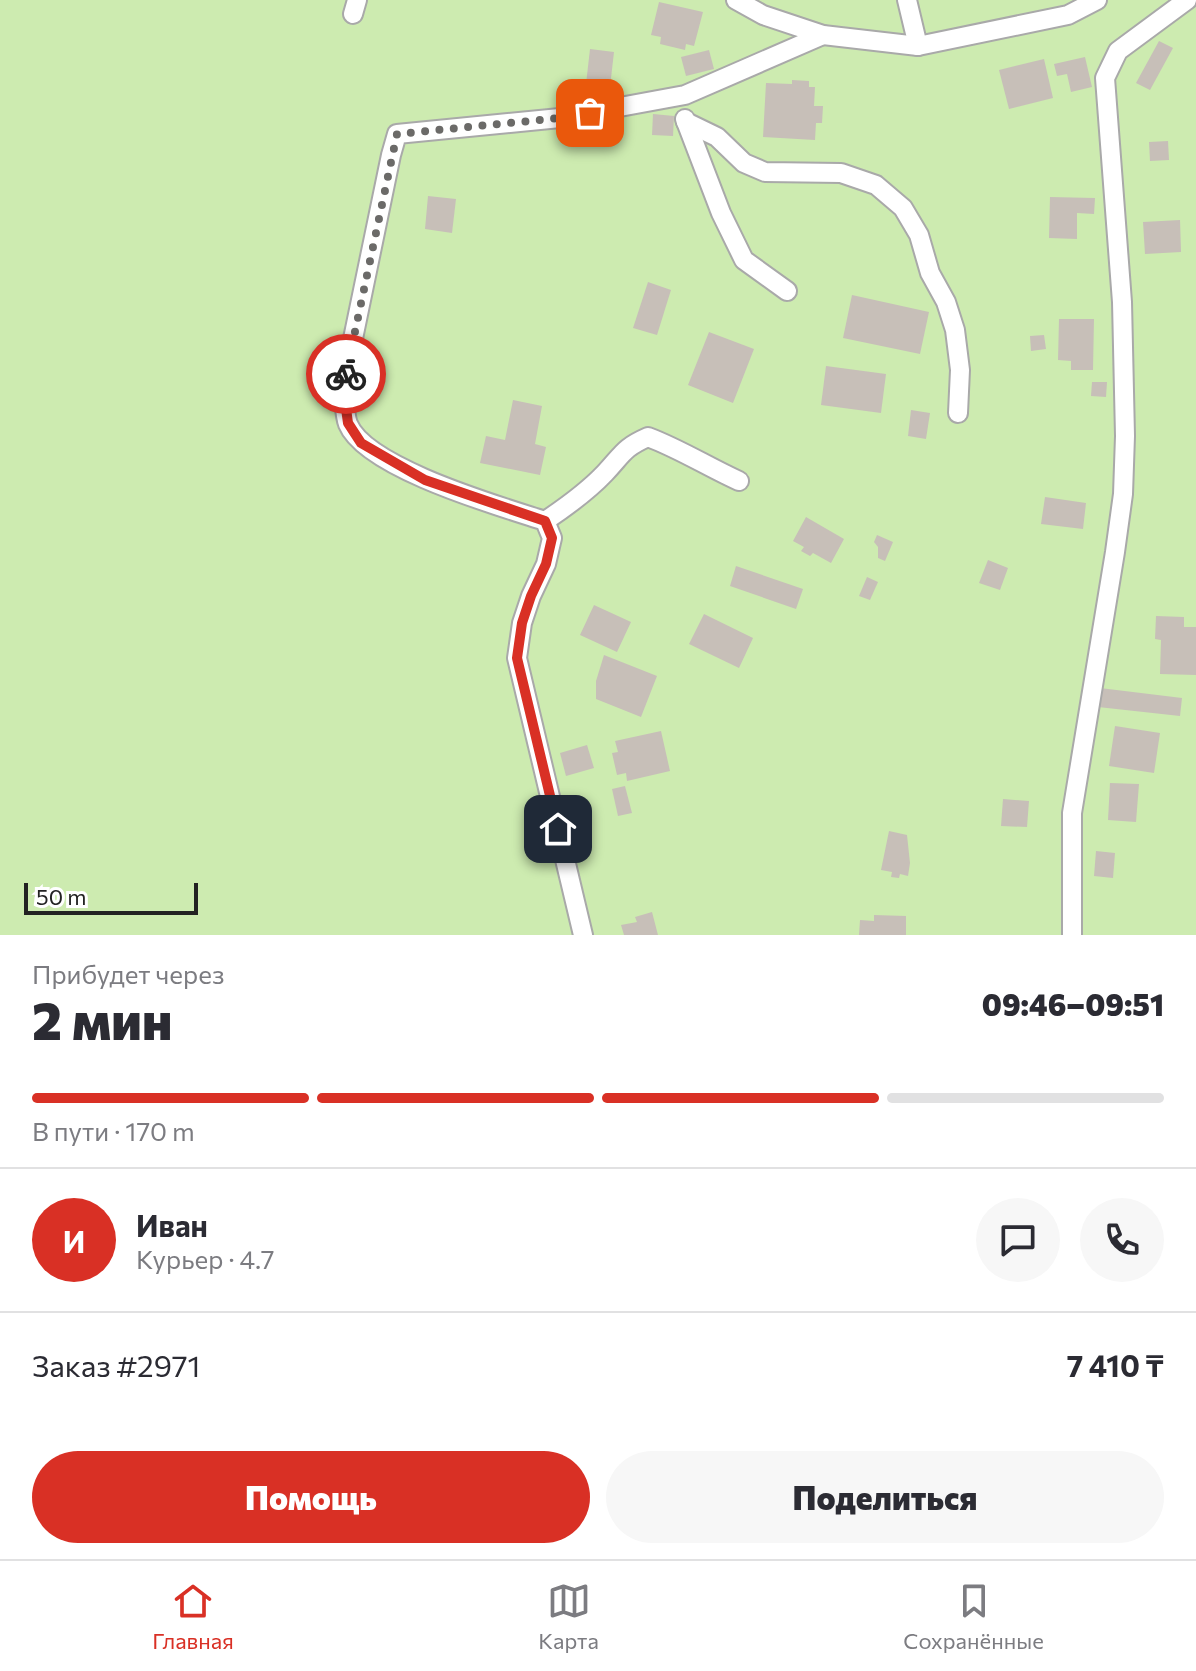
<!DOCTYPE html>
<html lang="ru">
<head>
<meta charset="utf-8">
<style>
	body { margin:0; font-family:Commissioner,sans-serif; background:#f7f7f7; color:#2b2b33; height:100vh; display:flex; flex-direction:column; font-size:30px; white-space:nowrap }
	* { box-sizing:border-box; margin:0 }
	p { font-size:26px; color:#7c7c81 }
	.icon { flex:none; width:44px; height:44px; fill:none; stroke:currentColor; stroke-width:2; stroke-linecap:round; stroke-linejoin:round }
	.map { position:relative; height:935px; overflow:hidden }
	.drawer { display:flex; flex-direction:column; background:#fff; flex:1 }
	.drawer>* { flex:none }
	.scale { position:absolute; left:24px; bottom:20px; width:174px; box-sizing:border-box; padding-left:8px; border:4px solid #222; border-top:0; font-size:22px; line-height:28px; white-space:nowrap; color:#222; -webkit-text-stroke:6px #fff; paint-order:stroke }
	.pin { position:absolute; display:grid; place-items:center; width:68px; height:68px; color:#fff; margin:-34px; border-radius:16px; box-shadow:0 4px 12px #0006 }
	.courier { position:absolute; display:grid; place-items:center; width:80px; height:80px; margin:-40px; border:6px solid #d93025; border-radius:50%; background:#fff; color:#222; box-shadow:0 2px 10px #0007 }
	.overview em { font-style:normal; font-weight:800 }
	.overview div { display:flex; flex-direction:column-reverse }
	.overview { display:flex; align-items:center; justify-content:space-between; height:136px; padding:0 32px }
	h1 { font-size:52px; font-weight:800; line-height:60px }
	.bar { display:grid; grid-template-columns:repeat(4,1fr); gap:12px 8px; align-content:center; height:96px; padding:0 32px }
	.bar i { height:10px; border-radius:6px; background:#e1e1e2 }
	.bar .selected { background:#d93025 }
	.bar p { grid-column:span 4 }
	.line { display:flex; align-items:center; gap:20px; padding:0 32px; border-top:2px solid #e1e1e2 }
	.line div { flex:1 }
	.round { display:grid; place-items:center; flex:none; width:84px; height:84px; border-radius:42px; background:#f7f7f7 }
	.action { display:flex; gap:16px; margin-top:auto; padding:16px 32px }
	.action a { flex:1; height:92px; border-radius:48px; background:#d93025; color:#fff; font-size:32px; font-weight:800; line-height:92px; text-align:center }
	.action a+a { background:#f7f7f7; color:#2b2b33 }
	.tab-bar { display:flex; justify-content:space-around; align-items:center; height:112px; border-top:2px solid #e1e1e2; background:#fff; font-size:22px; color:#7c7c81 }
	.tab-bar a { display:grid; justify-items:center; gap:4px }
	.tab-bar .selected { color:#d93025 }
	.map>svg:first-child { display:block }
	.grass { fill:#cdebb0 }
	.building { fill:#c7bfb8 }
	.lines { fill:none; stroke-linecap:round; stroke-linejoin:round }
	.street-casing { stroke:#a9a9a9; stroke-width:22 }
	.street { stroke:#fff; stroke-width:18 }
	.done { stroke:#6b6a68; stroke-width:8; stroke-dasharray:0 14.4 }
	.route { stroke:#d93025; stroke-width:10 }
</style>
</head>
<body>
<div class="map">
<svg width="1196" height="935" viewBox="0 0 1196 935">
	<rect width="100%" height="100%" fill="#f2efe9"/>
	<rect class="grass" x="0" y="0" width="1196" height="935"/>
	<g class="building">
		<polygon points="659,2 703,12 694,46 686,44 685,50 660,44 661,37 651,35"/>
		<polygon points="1159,41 1173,48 1150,90 1136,83"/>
		<polygon points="590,49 614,52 610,87 586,84"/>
		<polygon points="709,50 714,69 686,76 681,57"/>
		<polygon points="1085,57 1092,87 1071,92 1067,74 1057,76 1054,64"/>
		<polygon points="1044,59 1053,98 1009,109 999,70"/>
		<polygon points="792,80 809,81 809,87 815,87 814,106 823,106 822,123 816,123 815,140 763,137 766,83 792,84"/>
		<polygon points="653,114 674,116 673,136 652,135"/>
		<polygon points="1168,141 1169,160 1150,161 1149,142"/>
		<polygon points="428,196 456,199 452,233 425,229"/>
		<polygon points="1050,197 1095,198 1094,214 1077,213 1077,239 1049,238"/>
		<polygon points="1180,220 1181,252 1145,254 1143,222"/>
		<polygon points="648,282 671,290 657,335 633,328"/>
		<polygon points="852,295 929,312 920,354 843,338"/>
		<polygon points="1059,319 1094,319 1093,370 1071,370 1071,361 1058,360"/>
		<polygon points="709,332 754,349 733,403 688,385"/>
		<polygon points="1044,335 1046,349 1031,351 1030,336"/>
		<polygon points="826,366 886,374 881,413 821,405"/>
		<polygon points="1092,382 1107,382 1106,397 1091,396"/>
		<polygon points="513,400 542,406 535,444 546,447 540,475 480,463 486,436 505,440"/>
		<polygon points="911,410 930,413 926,439 908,436"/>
		<polygon points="1045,497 1086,503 1083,529 1041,524"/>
		<polygon points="806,517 844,539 831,563 813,553 810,556 801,551 804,547 793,541"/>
		<polygon points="877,535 893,542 885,561 878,558 878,547 874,542"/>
		<polygon points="988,560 1008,568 1000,590 979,583"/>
		<polygon points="736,566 803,589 796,609 730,586"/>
		<polygon points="867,577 878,582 870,600 859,596"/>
		<polygon points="594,605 631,622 617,652 580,635"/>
		<polygon points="704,614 753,638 739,668 689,644"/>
		<polygon points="1156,616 1184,617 1184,627 1196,627 1196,675 1160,674 1161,640 1155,639"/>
		<polygon points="604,655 657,676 641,717 596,699 596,681"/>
		<polygon points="1100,688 1182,698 1180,716 1098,707"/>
		<polygon points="1115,726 1160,733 1154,773 1109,766"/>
		<polygon points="661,731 670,771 627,781 626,773 617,775 612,753 618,752 615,741"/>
		<polygon points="587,745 594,768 566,776 560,753"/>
		<polygon points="1110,783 1139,784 1136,822 1108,820"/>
		<polygon points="625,786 632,813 618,816 612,789"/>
		<polygon points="1003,799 1029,801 1027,827 1001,826"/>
		<polygon points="889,831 907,835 910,863 908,876 900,874 899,878 891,877 892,872 881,870"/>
		<polygon points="1096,851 1115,853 1113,878 1094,876"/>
		<polygon points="652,912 658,935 624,935 621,925 637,922 635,917"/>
		<polygon points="874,915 906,916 906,935 859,935 860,920 874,921"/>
	</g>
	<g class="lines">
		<g class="street-casing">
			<g id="street">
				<polyline points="736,0 763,15 823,35 918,46 1068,15 1097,0"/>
				<polyline points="907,0 918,46"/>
				<polyline points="353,14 357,0"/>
				<polyline points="685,119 721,213 744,260 787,291"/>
				<polyline points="686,122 717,137 744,163 765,172 841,173 876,185 903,208 919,235 930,273 946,302 955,330 960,370 958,413"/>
				<path d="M545 521C566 507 587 492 605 473 623 454 623 448 648 437 680 449 708 467 739 481"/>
				<path d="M583 935 517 658 522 623 531 596 546 564 552 538 545 521C499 506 366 468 348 424 344 414 345 398 343 387L391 155 397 134 560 118 685 95 823 35"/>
				<polyline points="1072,935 1072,813 1115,552 1123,494 1125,436 1122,302 1105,78 1118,51 1187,0"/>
			</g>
		</g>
		<use href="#street" class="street"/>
	</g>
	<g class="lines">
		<polyline class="done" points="346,374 397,134 560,118 590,113"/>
		<polyline class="route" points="346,374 343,387 348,423 361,443 425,480 545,521 552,538 546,564 531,596 522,623 517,658 558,829"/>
	</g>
</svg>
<div class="scale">50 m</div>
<div class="pin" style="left:590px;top:113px;background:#ea580c"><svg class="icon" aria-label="bag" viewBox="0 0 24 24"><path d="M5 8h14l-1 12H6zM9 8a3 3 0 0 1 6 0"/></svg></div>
<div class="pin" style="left:558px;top:829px;background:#1f2937"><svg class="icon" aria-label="home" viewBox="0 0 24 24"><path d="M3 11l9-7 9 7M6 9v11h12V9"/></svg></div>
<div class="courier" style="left:346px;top:374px"><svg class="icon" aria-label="bike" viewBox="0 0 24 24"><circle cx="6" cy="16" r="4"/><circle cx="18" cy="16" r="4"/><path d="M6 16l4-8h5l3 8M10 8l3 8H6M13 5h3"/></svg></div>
</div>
<section class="drawer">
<div class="overview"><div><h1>2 мин</h1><p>Прибудет через</p></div><em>09:46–09:51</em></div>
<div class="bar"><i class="selected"></i><i class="selected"></i><i class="selected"></i><i></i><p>В пути · 170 m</p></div>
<div class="line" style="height:144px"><b class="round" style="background:#d93025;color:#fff">И</b><div><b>Иван</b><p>Курьер · 4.7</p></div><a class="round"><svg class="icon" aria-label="chat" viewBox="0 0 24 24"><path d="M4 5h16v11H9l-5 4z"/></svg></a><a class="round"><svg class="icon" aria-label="phone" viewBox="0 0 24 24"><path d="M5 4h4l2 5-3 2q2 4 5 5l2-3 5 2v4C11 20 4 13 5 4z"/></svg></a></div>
<div class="line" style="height:104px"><div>Заказ #2971</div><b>7 410 ₸</b></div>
<div class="action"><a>Помощь</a><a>Поделиться</a></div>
</section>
<nav class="tab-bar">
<a class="selected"><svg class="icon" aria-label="home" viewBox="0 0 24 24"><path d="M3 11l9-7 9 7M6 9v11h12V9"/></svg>Главная</a>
<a><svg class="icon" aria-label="map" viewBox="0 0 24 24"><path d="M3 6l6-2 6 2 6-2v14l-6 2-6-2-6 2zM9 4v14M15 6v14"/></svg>Карта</a>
<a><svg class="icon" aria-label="saved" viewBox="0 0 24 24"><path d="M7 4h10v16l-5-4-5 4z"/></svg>Сохранённые</a>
</nav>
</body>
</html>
